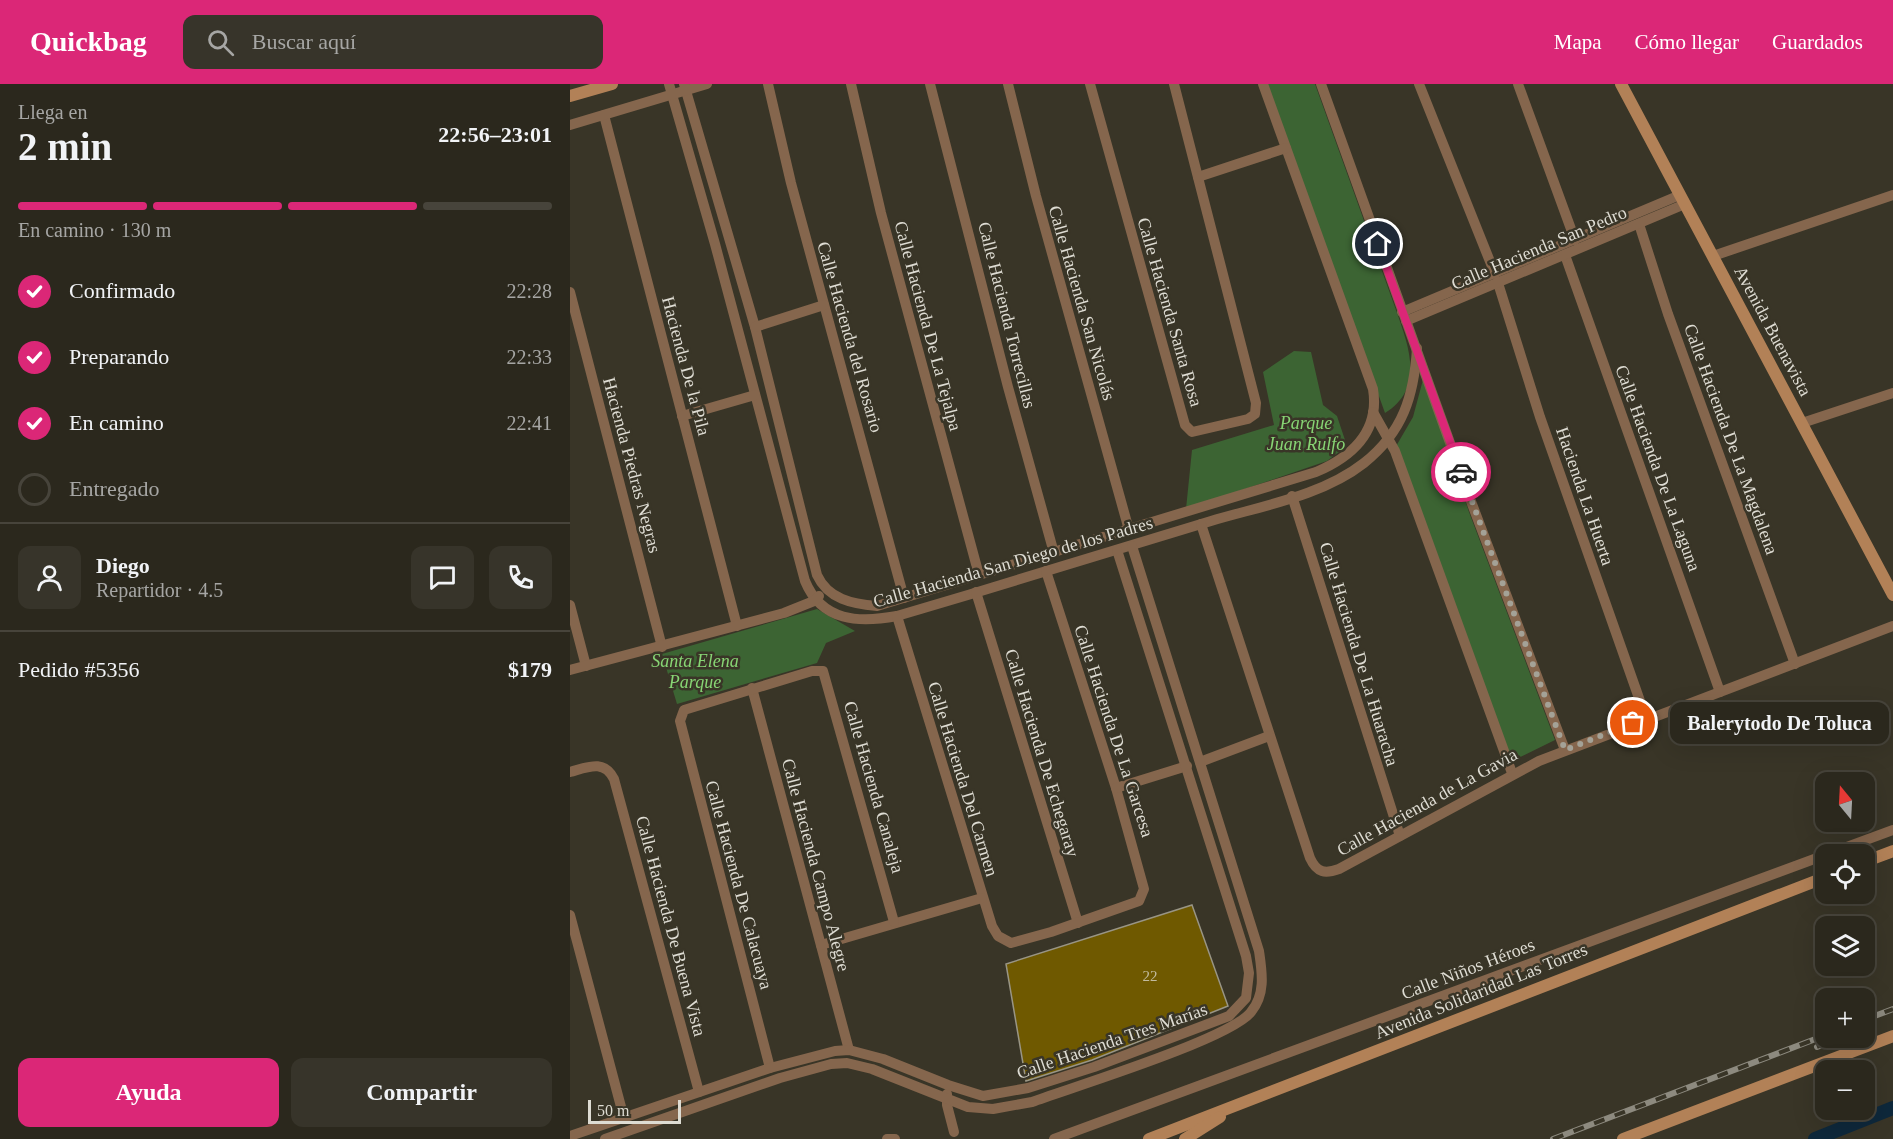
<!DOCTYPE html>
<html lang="es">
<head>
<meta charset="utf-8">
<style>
	body { margin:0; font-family:Georgia,serif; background:#37342a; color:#f1f3f6; height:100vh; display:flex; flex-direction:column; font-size:22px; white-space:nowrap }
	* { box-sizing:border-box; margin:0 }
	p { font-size:20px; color:#a6a6a4 }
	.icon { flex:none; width:33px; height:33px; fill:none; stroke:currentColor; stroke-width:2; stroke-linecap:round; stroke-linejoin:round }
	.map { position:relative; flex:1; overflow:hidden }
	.details { display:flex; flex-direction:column; background:#2b281d; width:570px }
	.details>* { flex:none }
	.needle { width:39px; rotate:342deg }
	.controls { position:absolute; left:1245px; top:688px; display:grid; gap:12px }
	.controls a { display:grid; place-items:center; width:60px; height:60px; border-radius:12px; background:#2b281d; box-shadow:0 6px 24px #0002,0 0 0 2px #47443b; font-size:30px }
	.scale { position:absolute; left:18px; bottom:15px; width:93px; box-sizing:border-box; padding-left:6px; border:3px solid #dedcd3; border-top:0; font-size:16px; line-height:21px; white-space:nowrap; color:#dedcd3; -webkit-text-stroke:4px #393527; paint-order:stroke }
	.pin { position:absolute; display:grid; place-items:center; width:51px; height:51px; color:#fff; margin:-26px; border:3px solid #fff; border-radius:50%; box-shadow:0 2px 6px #0007 }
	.courier { position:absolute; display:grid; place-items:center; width:60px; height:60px; margin:-30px; border:4px solid #db2777; border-radius:50%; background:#fff; color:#222; box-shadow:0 2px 8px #0007 }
	.bubble { position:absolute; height:42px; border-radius:12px; background:#2b281d; box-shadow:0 6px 24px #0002,0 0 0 2px #47443b; font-size:20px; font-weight:700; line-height:42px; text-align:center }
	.headline em { font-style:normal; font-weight:700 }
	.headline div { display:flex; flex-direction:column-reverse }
	.headline { display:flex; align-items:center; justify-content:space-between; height:102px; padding:0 18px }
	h1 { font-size:39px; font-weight:700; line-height:45px }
	.bar { display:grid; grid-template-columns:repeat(4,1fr); gap:9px 6px; align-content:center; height:72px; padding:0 18px }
	.bar i { height:8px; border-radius:4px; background:#47443b }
	.bar .on { background:#db2777 }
	.bar p { grid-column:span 4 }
	.line { display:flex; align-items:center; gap:15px; padding:0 18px; border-top:2px solid #47443b }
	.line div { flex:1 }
	.round { display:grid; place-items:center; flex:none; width:63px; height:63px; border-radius:12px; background:#37342a }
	ol { padding:0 18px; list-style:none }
	li { display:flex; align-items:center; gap:18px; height:66px }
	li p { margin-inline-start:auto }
	li .icon { padding:6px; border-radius:50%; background:#db2777; color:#fff; stroke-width:4 }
	li:last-child { color:#a6a6a4 }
	li i { width:33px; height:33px; border:3px solid #47443b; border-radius:50% }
	.cta { display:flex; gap:12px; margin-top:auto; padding:12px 18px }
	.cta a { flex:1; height:69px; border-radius:12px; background:#db2777; color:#fff; font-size:24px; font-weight:700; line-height:69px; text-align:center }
	.cta a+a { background:#37342a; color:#f1f3f6 }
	header { display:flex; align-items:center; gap:36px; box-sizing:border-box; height:84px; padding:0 30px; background:#db2777; color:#fff }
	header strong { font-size:28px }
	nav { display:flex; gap:33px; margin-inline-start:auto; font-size:21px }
	.search { width:420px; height:54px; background:#37342a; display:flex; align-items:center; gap:15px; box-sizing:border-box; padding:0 21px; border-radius:12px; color:#a6a6a4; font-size:22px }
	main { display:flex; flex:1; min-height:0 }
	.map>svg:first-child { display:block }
	.green { fill:#3c6433 }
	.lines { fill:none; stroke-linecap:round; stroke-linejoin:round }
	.canal { stroke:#0e283b; stroke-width:14 }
	.building { fill:#6f5900; stroke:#999585; stroke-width:1.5 }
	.minor { stroke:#85664d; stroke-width:10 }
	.secondary { stroke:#b28157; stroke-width:12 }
	.rail-casing { stroke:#8d8a7f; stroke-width:6 }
	.rail { stroke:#393527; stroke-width:4; stroke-dasharray:11; stroke-linecap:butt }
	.done { stroke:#a4a297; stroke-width:6; stroke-dasharray:0 10.8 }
	.route { stroke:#db2777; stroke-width:8 }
	.labels { text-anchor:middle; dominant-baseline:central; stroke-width:5; stroke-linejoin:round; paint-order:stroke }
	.number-label { font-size:15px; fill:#c2bb9e }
	.street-label { font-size:18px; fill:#dedcd3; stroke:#393527 }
	.park-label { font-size:18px; font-style:italic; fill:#87d574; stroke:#393527 }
</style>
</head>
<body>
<header>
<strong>Quickbag</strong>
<div class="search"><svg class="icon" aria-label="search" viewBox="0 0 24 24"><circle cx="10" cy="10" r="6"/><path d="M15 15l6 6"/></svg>Buscar aquí</div>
<nav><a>Mapa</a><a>Cómo llegar</a><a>Guardados</a></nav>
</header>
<main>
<section class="details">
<div class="headline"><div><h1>2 min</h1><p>Llega en</p></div><em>22:56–23:01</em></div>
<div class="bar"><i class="on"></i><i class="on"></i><i class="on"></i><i></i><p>En camino · 130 m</p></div>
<ol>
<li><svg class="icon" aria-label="check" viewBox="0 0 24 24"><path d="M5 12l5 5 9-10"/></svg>Confirmado<p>22:28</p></li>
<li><svg class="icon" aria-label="check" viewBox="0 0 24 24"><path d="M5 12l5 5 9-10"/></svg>Preparando<p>22:33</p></li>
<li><svg class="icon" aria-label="check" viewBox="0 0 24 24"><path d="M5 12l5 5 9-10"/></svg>En camino<p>22:41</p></li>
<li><i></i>Entregado</li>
</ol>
<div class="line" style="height:108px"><a class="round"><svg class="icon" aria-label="person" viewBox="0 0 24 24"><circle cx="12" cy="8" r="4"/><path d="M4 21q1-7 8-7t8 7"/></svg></a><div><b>Diego</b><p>Repartidor · 4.5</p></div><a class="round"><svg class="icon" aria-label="chat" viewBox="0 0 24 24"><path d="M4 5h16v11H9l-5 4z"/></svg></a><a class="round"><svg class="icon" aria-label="phone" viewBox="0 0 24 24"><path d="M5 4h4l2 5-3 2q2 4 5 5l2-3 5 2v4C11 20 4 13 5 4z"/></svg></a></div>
<div class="line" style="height:78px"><div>Pedido #5356</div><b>$179</b></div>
<div class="cta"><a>Ayuda</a><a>Compartir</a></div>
</section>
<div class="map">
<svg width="1323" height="1055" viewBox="0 0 1323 1055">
	<rect width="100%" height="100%" fill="#393527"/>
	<g class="green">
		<path d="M697 0H745L826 226C839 263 855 304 815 329Z"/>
		<polygon points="724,267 741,268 753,321 767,332 777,362 757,377 616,425 622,366 704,341 693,288"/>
		<polygon points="854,292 899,428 985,656 942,677 825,364 843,333"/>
		<polygon points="247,525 285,547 256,559 247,579 107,620 92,570"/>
	</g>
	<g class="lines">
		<polyline class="canal" points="1245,1055 1323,1024"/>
	</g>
	<polygon class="building" points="622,821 658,922 522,976 456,997 436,880"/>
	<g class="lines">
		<g class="minor">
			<path d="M99 0 145 160 235 497C252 538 289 539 327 532 432 501 537 469 641 437 691 422 752 412 794 379 833 348 844 312 847 264"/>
			<path d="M114 0 185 243 247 491C258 515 282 520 307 522L746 388C781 373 810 348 803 305L693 0"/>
			<polyline points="198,0 221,99 334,514"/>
			<polyline points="281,0 311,129 409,491"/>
			<polyline points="360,0 438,303 484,469"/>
			<polyline points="438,0 466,112 559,446"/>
			<polyline points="520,0 615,341 622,348 678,335 685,330 686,319 604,0"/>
			<polyline points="751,0 902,420 995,666"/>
			<polyline points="849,0 925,190"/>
			<polyline points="948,0 1005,156"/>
			<polyline points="34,31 167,542"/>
			<polyline points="0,41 137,0"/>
			<polyline points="628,93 716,64"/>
			<polyline points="1069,140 1098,230 1225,580"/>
			<polyline points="995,171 1150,608"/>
			<polyline points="1143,172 1323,111"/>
			<polyline points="928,199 970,333 1076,634"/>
			<polyline points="0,208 92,563"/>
			<polyline points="832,228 1110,111"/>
			<polyline points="836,237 1115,120"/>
			<polyline points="185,243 254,221"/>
			<polyline points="803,328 825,367 942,689"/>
			<polyline points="112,332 185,311"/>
			<polyline points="1232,339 1323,309"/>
			<polyline points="722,412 830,752"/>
			<path d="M631 440 740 774C747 789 755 790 769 785L969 677 1323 542"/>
			<polyline points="406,508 508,839"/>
			<polyline points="0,521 16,582"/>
			<polyline points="327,532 422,842 428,852 441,859 481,848 569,817 574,805 546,704 476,487"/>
			<polyline points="0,586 214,529 244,517 249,512"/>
			<polyline points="182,604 279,966"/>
			<polyline points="630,678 699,652"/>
			<path d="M0 688C18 683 34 675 44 695L129 1008"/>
			<polyline points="546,704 617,682"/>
			<polyline points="0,831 54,1034"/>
			<polyline points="251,861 412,814"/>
			<polyline points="200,984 110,637 114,626 242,587 253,587 324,838"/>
			<polyline points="377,1010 377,1021 384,1048"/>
			<polyline points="0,1052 200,984 265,967 279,966 313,975 378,1001 413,1012 458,1004 524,983 659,932 676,914 679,889 676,872 547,466"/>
			<path d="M35 1055 210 994 261 980 277 979 302 985 398 1023 423 1025 462 1018C503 1003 660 955 681 928 696 910 692 888 689 867L562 462"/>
			<polyline points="317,1055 325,1055"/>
			<polyline points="484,1055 1323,746"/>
		</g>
		<g class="secondary">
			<polyline points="1051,0 1323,511"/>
			<polyline points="0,12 42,0"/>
			<polyline points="1294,778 1323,767"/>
			<polyline points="579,1055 1256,793"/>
			<polyline points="615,1055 650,1033"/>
			<polyline points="1053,1055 1323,952"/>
		</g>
		<g class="rail-casing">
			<g id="rail">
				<polyline points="1294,936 1323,925"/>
				<polyline points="1247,963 1270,954"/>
				<polyline points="983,1055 1256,951"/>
			</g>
		</g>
		<use href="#rail" class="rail"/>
	</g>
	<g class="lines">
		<polyline class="done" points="891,388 995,666 1063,639"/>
		<polyline class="route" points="808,160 891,388"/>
	</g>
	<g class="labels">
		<g class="number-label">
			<text x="580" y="892">22</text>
		</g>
		<g class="street-label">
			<text transform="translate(969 164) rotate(-23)">Calle Hacienda San Pedro</text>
			<text transform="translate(512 219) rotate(74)">Calle Hacienda San Nicolás</text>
			<text transform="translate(600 228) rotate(74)">Calle Hacienda Santa Rosa</text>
			<text transform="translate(437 231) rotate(76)">Calle Hacienda Torrecillas</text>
			<text transform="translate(358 242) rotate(75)">Calle Hacienda De La Tejalpa</text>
			<text transform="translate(1203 247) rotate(62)">Avenida Buenavista</text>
			<text transform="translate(280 253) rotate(74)">Calle Hacienda del Rosario</text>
			<text transform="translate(116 282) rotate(75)">Hacienda De la Pila</text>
			<text transform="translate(1161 355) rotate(70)">Calle Hacienda De La Magdalena</text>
			<text transform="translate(62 381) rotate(75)">Hacienda Piedras Negras</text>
			<text transform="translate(1088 384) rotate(70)">Calle Hacienda De La Laguna</text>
			<text transform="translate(1015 412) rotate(71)">Hacienda La Huerta</text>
			<text transform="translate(443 478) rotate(-16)">Calle Hacienda San Diego de los Padres</text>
			<text transform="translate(789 570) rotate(73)">Calle Hacienda De La Huaracha</text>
			<text transform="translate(544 647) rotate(72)">Calle Hacienda De La Garcesa</text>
			<text transform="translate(472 669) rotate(73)">Calle Hacienda De Echegaray</text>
			<text transform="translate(393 695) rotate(73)">Calle Hacienda Del Carmen</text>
			<text transform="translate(304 703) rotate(74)">Calle Hacienda Canaleja</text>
			<text transform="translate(857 718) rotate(-29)">Calle Hacienda de La Gavia</text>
			<text transform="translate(246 781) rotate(75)">Calle Hacienda Campo Alegre</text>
			<text transform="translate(169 801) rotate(75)">Calle Hacienda De Calacuaya</text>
			<text transform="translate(101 842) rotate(75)">Calle Hacienda De Buena Vista</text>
			<text transform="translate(898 885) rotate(-21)">Calle Niños Héroes</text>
			<text transform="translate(911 907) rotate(-22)">Avenida Solidaridad Las Torres</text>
			<text transform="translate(542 957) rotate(-19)">Calle Hacienda Tres Marías</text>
		</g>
		<g class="park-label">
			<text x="736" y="339">Parque<tspan x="736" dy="21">Juan Rulfo</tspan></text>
			<text x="125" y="577">Santa Elena<tspan x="125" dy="21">Parque</tspan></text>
		</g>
	</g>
</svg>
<div class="controls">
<a><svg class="needle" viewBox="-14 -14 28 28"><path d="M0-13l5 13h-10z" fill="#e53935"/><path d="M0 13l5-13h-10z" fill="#a6a6a4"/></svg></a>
<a><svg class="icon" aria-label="locate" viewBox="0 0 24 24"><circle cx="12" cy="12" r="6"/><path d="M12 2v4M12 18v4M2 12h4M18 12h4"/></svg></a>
<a><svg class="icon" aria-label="layers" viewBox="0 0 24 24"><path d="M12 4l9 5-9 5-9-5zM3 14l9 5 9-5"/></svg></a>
<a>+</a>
<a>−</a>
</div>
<div class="scale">50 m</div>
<div class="pin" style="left:1063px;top:639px;background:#ea580c"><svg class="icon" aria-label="bag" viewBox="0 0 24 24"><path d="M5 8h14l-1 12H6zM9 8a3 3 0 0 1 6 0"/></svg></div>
<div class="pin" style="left:808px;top:160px;background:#1f2937"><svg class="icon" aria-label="home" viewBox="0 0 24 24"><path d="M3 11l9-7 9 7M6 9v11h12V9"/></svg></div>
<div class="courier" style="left:891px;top:388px"><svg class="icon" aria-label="car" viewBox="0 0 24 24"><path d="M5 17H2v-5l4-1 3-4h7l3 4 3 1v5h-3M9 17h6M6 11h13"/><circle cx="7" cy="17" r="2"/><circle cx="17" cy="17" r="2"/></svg></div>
<div class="bubble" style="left:1100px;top:618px;width:219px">Balerytodo De Toluca</div>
</div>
</main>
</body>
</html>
